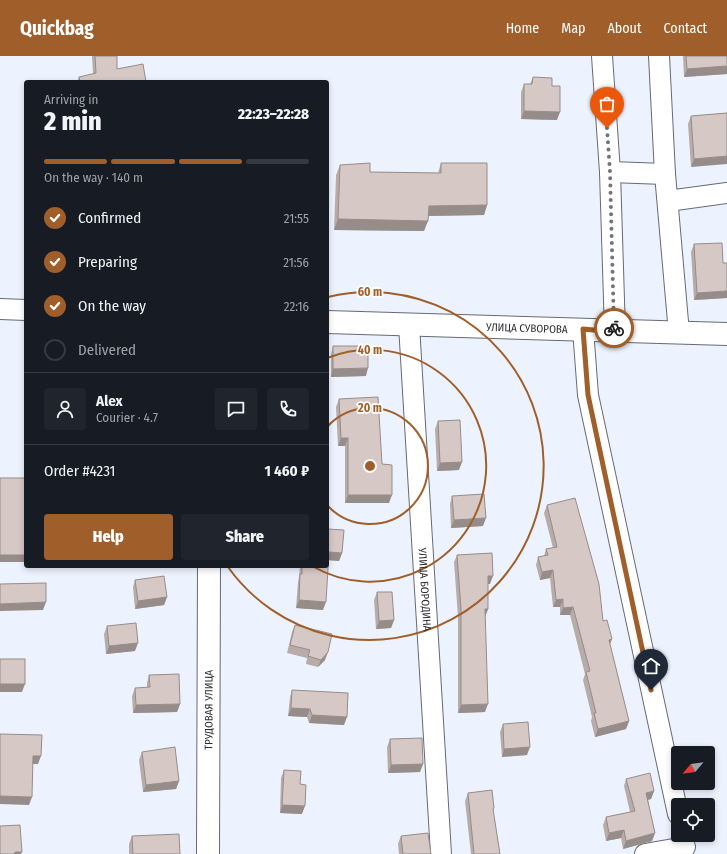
<!DOCTYPE html>
<html lang="en">
<head>
<meta charset="utf-8">
<style>
	body { margin:0; font-family:"Fira Sans Condensed",sans-serif; background:#20242c; color:#f1f3f6; height:100vh; display:flex; flex-direction:column; font-size:15px; white-space:nowrap }
	* { box-sizing:border-box; margin:0 }
	p { font-size:13px; color:#9ea1a6 }
	.icon { flex:none; width:22px; height:22px; fill:none; stroke:currentColor; stroke-width:2; stroke-linecap:round; stroke-linejoin:round }
	.map { position:relative; flex:1; overflow:hidden }
	.side { position:absolute; left:24px; top:24px; width:305px; height:488px; display:flex; flex-direction:column; background:#171b24; border-radius:4px; box-shadow:0 2px 6px #0003 }
	.side>* { flex:none }
	.needle { width:26px; rotate:241deg }
	.controls { position:absolute; left:671px; top:690px; display:grid; gap:8px }
	.controls a { display:grid; place-items:center; width:44px; height:44px; border-radius:4px; background:#171b24; box-shadow:0 2px 6px #0003; font-size:20px }
	.pin { position:absolute; display:grid; place-items:center; width:34px; height:34px; color:#fff; margin:-41px -17px; border-radius:50% 50% 50% 0; rotate:-45deg; box-shadow:0 0 4px #0007 }
	.pin .icon { rotate:45deg }
	.courier { position:absolute; display:grid; place-items:center; width:40px; height:40px; margin:-20px; border:3px solid #a05f2a; border-radius:50%; background:#fff; color:#222; box-shadow:0 1px 5px #0007 }
	.head em { font-style:normal; font-weight:800 }
	.head div { display:flex; flex-direction:column-reverse }
	.head { display:flex; align-items:center; justify-content:space-between; height:68px; padding:0 20px }
	h1 { font-size:26px; font-weight:800; line-height:30px }
	.bar { display:grid; grid-template-columns:repeat(4,1fr); gap:6px 4px; align-content:center; height:48px; padding:0 20px }
	.bar i { height:5px; border-radius:3px; background:#363941 }
	.bar .active { background:#a05f2a }
	.bar p { grid-column:span 4 }
	.line { display:flex; align-items:center; gap:10px; padding:0 20px; border-top:1px solid #363941 }
	.line div { flex:1 }
	.round { display:grid; place-items:center; flex:none; width:42px; height:42px; border-radius:4px; background:#20242c }
	ol { padding:0 20px; list-style:none }
	li { display:flex; align-items:center; gap:12px; height:44px }
	li p { margin-inline-start:auto }
	li .icon { padding:4px; border-radius:50%; background:#a05f2a; color:#fff; stroke-width:4 }
	li:last-child { color:#9ea1a6 }
	li i { width:22px; height:22px; border:2px solid #363941; border-radius:50% }
	.button { display:flex; gap:8px; margin-top:auto; padding:8px 20px }
	.button a { flex:1; height:46px; border-radius:4px; background:#a05f2a; color:#fff; font-size:16px; font-weight:800; line-height:46px; text-align:center }
	.button a+a { background:#20242c; color:#f1f3f6 }
	header { display:flex; align-items:center; gap:24px; box-sizing:border-box; height:56px; padding:0 20px; background:#a05f2a; color:#fff }
	header strong { font-size:19px }
	nav { display:flex; gap:22px; margin-inline-start:auto; font-size:14px }
	.map>svg:first-child { display:block }
	.lines { fill:none; stroke-linecap:round; stroke-linejoin:round }
	.minor-casing { stroke:#666a74; stroke-width:22 }
	.major-casing { stroke:#666a74; stroke-width:24 }
	.minor { stroke:#fff; stroke-width:20 }
	.major { stroke:#fff; stroke-width:22 }
	.wall { fill:#b8aca9 }
	.shaded-wall { fill:#968c8a }
	.building { fill:#d6c8c5; stroke:#968c8a }
	.done { stroke:#71747b; stroke-width:4; stroke-dasharray:0 7.2 }
	.route { stroke:#a05f2a; stroke-width:5 }
	.ring { fill:none; stroke:#a05f2a; stroke-width:2 }
	.labels { text-anchor:middle; dominant-baseline:central; stroke-width:3.5; stroke-linejoin:round; paint-order:stroke }
	.street-label { font-size:11px; fill:#2e3034; stroke:#fff }
	.centre { fill:#a05f2a; stroke:#fff; stroke-width:2 }
	.ring-label { font-size:12px; text-anchor:middle; font-weight:bold; fill:#a05f2a; stroke:#fff; stroke-width:3.5; stroke-linejoin:round; paint-order:stroke }
</style>
</head>
<body>
<header>
<strong>Quickbag</strong>
<nav><a>Home</a><a>Map</a><a>About</a><a>Contact</a></nav>
</header>
<div class="map">
<svg width="727" height="798" viewBox="0 0 727 798">
	<rect width="100%" height="100%" fill="#edf3fe"/>
	<g class="lines">
		<g class="minor-casing">
			<g id="minor">
				<polyline points="602,0 610,116 615,276"/>
				<polyline points="659,0 665,118 679,277"/>
				<polyline points="610,116 665,118"/>
				<polyline points="668,145 727,137"/>
				<polyline points="0,253 26,254"/>
				<path id="s1" d="M409 269 441 798"/>
				<polyline points="583,273 588,339 678,758"/>
				<polyline points="645,798 685,791"/>
			</g>
		</g>
		<g class="major-casing">
			<g id="major">
				<path id="s2" d="M327 266 727 278"/>
				<path id="s3" d="M208 798 209 510"/>
			</g>
		</g>
		<use href="#minor" class="minor"/>
		<use href="#major" class="major"/>
	</g>
	<g class="wall">
		<polygon points="92,0 117,0 117,13 93,18"/>
		<polygon points="683,0 727,0 727,18 684,21"/>
		<polygon points="79,21 80,26 77,26"/>
		<polygon points="533,21 552,30 557,64 521,63 521,36 524,28 530,28"/>
		<polygon points="727,57 691,111 688,68 691,60"/>
		<polygon points="441,107 487,149 484,159 428,160 424,175 334,174 336,119 340,109 370,116 438,117"/>
		<polygon points="694,188 723,207 727,207 727,242 694,244 691,196"/>
		<polygon points="333,290 366,320 331,321 331,298"/>
		<polygon points="339,343 382,408 389,447 345,447 345,390 338,390 336,351"/>
		<polygon points="438,365 459,414 437,415 435,373"/>
		<polygon points="452,440 483,470 451,472 450,448"/>
		<polygon points="547,449 603,565 610,589 629,665 626,673 595,681 591,665 592,661 583,624 585,618 570,559 560,559 560,551 553,551 550,522 540,524 536,509 538,501 544,500 546,493 553,492 544,457"/>
		<polygon points="327,473 342,497 339,505 328,504 323,554 296,552 298,526 299,521 300,510 327,510"/>
		<polygon points="457,499 490,528 488,528 488,553 485,561 485,656 458,657 458,561 454,506"/>
		<polygon points="135,524 167,541 164,549 135,553 133,531"/>
		<polygon points="377,536 394,564 391,572 376,573 374,544"/>
		<polygon points="295,569 325,604 318,611 306,608 307,602 287,597 292,576"/>
		<polygon points="107,570 135,595 106,598 104,578"/>
		<polygon points="149,619 180,648 177,656 133,657 132,640 135,632 147,632 147,627"/>
		<polygon points="292,634 344,669 309,667 307,661 288,660 290,641"/>
		<polygon points="503,668 527,699 502,701 500,676"/>
		<polygon points="390,683 423,708 420,716 388,717 387,691"/>
		<polygon points="142,696 179,725 176,733 143,736 139,704"/>
		<polygon points="284,714 300,728 302,758 280,757 281,722"/>
		<polygon points="626,723 654,735 651,743 648,744 655,777 652,785 623,793 621,782 606,785 603,769 606,761 630,756 624,730"/>
		<polygon points="468,737 494,752 493,755 500,798 471,798 465,745"/>
		<polygon points="132,780 180,798 129,798 129,788"/>
		<polygon points="401,780 431,798 399,798 398,788"/>
	</g>
	<g class="shaded-wall">
		<polygon points="727,10 727,18 684,21 687,13"/>
		<polygon points="524,55 560,56 557,64 521,63"/>
		<polygon points="727,100 727,108 691,111 694,103"/>
		<polygon points="487,149 484,159 425,160 429,150"/>
		<polygon points="338,163 428,165 424,175 334,174"/>
		<polygon points="727,235 727,242 694,244 697,237"/>
		<polygon points="368,312 366,320 331,321 333,313"/>
		<polygon points="341,382 348,382 345,390 338,390"/>
		<polygon points="462,406 459,414 437,415 440,407"/>
		<polygon points="348,439 392,439 389,447 345,447"/>
		<polygon points="486,462 483,470 451,472 454,464"/>
		<polygon points="329,496 342,497 339,505 327,504"/>
		<rect x="0" y="499" width="26" height="7"/>
		<polygon points="553,514 550,522 540,524 542,516"/>
		<polygon points="488,520 493,520 490,528 485,528"/>
		<polygon points="167,541 164,549 135,553 138,545"/>
		<polygon points="563,543 560,551 553,551 556,544"/>
		<polygon points="299,544 326,546 323,554 296,552"/>
		<polygon points="46,546 43,554 0,555 0,548"/>
		<polygon points="573,551 570,559 560,559 563,552"/>
		<polygon points="485,553 488,553 485,561"/>
		<polygon points="394,564 391,572 376,573 379,565"/>
		<polygon points="612,583 609,591 609,584"/>
		<polygon points="138,587 135,595 106,598 109,590"/>
		<polygon points="328,596 325,604 318,611 321,604"/>
		<polygon points="0,628 25,628 22,636 0,636"/>
		<polygon points="180,648 177,656 133,657 136,649"/>
		<polygon points="488,648 485,656 458,657 461,649"/>
		<polygon points="291,652 310,653 307,661 288,660"/>
		<polygon points="312,659 347,661 344,669 309,667"/>
		<polygon points="629,665 626,673 595,681 598,673"/>
		<polygon points="530,691 527,699 502,701 504,693"/>
		<polygon points="33,700 41,700 38,708 30,708"/>
		<polygon points="423,708 420,716 388,717 391,709"/>
		<polygon points="179,725 176,733 143,736 146,729"/>
		<polygon points="654,735 651,743 643,745 646,737"/>
		<polygon points="0,740 32,741 29,749 0,748"/>
		<polygon points="282,749 305,750 302,758 280,757"/>
		<polygon points="624,774 621,782 606,785 609,777"/>
		<polygon points="655,777 652,785 623,793 626,785"/>
		<polygon points="15,796 22,796 21,798 14,798"/>
	</g>
	<g class="building">
		<polygon points="95,0 117,0 117,13 143,8 146,26 80,26 79,21 96,17"/>
		<polygon points="686,0 727,0 727,10 687,13"/>
		<polygon points="533,21 552,22 552,30 560,30 560,56 524,55 524,28 532,28"/>
		<polygon points="727,57 727,100 694,103 691,60"/>
		<polygon points="370,107 370,116 441,117 441,107 487,107 487,149 429,150 428,165 338,163 340,109"/>
		<polygon points="722,187 723,207 727,207 727,235 697,237 694,188"/>
		<polygon points="333,290 368,290 368,312 333,313"/>
		<polygon points="378,341 382,408 392,409 392,439 348,439 348,382 341,382 339,343"/>
		<polygon points="460,364 462,406 440,407 438,365"/>
		<rect x="0" y="422" width="26" height="77"/>
		<polygon points="484,438 486,462 454,464 452,440"/>
		<polygon points="575,442 599,528 603,565 607,564 612,583 609,584 629,665 598,673 594,657 596,657 586,616 590,615 573,551 563,552 563,543 556,544 553,514 542,516 538,501 548,499 546,493 557,491 547,449"/>
		<polygon points="327,473 344,474 342,497 329,496 326,546 299,544 300,518 302,518 302,510 327,510"/>
		<polygon points="492,497 493,520 488,520 488,553 485,553 488,648 461,649 461,553 457,499"/>
		<polygon points="164,520 167,541 138,545 135,524"/>
		<polygon points="46,527 46,546 0,548 0,528"/>
		<polygon points="377,536 392,536 394,564 379,565"/>
		<polygon points="136,567 138,587 109,590 107,570"/>
		<polygon points="295,569 332,578 328,596 321,604 308,600 310,594 290,589"/>
		<rect x="0" y="603" width="25" height="25"/>
		<polygon points="179,618 180,648 136,649 135,632 150,631 149,619"/>
		<polygon points="292,634 348,637 347,661 312,659 310,653 291,652"/>
		<polygon points="528,666 530,691 504,693 503,668"/>
		<polygon points="0,678 42,679 41,700 33,700 32,741 0,740"/>
		<polygon points="422,682 423,708 391,709 390,683"/>
		<polygon points="175,691 179,725 146,729 142,696"/>
		<polygon points="284,714 301,715 300,728 306,729 305,750 282,749"/>
		<polygon points="650,717 654,735 646,737 655,777 626,785 624,774 609,777 606,761 635,755 626,723"/>
		<polygon points="492,734 494,752 493,753 500,798 474,798 468,737"/>
		<polygon points="20,769 22,796 15,796 15,798 0,798 0,770"/>
		<polygon points="428,777 431,798 403,798 401,780"/>
		<polygon points="179,778 180,798 133,798 132,780"/>
	</g>
	<g class="lines">
		<polyline class="done" points="607,72 610,116 614,272"/>
		<polyline class="route" points="614,272 614,276 583,273 588,339 651,634"/>
	</g>
	<g class="ring">
		<path d="M327 371A58 58 0 1 1 327 449"/>
		<path d="M327 302A116 116 0 1 1 312 510"/>
		<path d="M328 241A174 174 0 1 1 228 511"/>
	</g>
	<g class="labels">
		<g class="street-label">
			<text stroke="none"><textPath href="#s2" startOffset="200">УЛИЦА СУВОРОВА</textPath></text>
			<text stroke="none"><textPath href="#s1" startOffset="265">УЛИЦА БОРОДИНА</textPath></text>
			<text stroke="none"><textPath href="#s3" startOffset="144">ТРУДОВАЯ УЛИЦА</textPath></text>
		</g>
	</g>
	<circle cx="370" cy="410" r="6" class="centre"/>
	<g class="ring-label">
		<text x="370" y="240">60 m</text>
		<text x="370" y="298">40 m</text>
		<text x="370" y="356">20 m</text>
	</g>
</svg>
<div class="controls">
<a><svg class="needle" viewBox="-14 -14 28 28"><path d="M0-13l5 13h-10z" fill="#e53935"/><path d="M0 13l5-13h-10z" fill="#9ea1a6"/></svg></a>
<a><svg class="icon" aria-label="locate" viewBox="0 0 24 24"><circle cx="12" cy="12" r="6"/><path d="M12 2v4M12 18v4M2 12h4M18 12h4"/></svg></a>
</div>
<div class="pin" style="left:607px;top:72px;background:#ea580c"><svg class="icon" aria-label="bag" viewBox="0 0 24 24"><path d="M5 8h14l-1 12H6zM9 8a3 3 0 0 1 6 0"/></svg></div>
<div class="pin" style="left:651px;top:634px;background:#1f2937"><svg class="icon" aria-label="home" viewBox="0 0 24 24"><path d="M3 11l9-7 9 7M6 9v11h12V9"/></svg></div>
<div class="courier" style="left:614px;top:272px"><svg class="icon" aria-label="bike" viewBox="0 0 24 24"><circle cx="6" cy="16" r="4"/><circle cx="18" cy="16" r="4"/><path d="M6 16l4-8h5l3 8M10 8l3 8H6M13 5h3"/></svg></div>
<section class="side">
<div class="head"><div><h1>2 min</h1><p>Arriving in</p></div><em>22:23–22:28</em></div>
<div class="bar"><i class="active"></i><i class="active"></i><i class="active"></i><i></i><p>On the way · 140 m</p></div>
<ol>
<li><svg class="icon" aria-label="check" viewBox="0 0 24 24"><path d="M5 12l5 5 9-10"/></svg>Confirmed<p>21:55</p></li>
<li><svg class="icon" aria-label="check" viewBox="0 0 24 24"><path d="M5 12l5 5 9-10"/></svg>Preparing<p>21:56</p></li>
<li><svg class="icon" aria-label="check" viewBox="0 0 24 24"><path d="M5 12l5 5 9-10"/></svg>On the way<p>22:16</p></li>
<li><i></i>Delivered</li>
</ol>
<div class="line" style="height:72px"><a class="round"><svg class="icon" aria-label="person" viewBox="0 0 24 24"><circle cx="12" cy="8" r="4"/><path d="M4 21q1-7 8-7t8 7"/></svg></a><div><b>Alex</b><p>Courier · 4.7</p></div><a class="round"><svg class="icon" aria-label="chat" viewBox="0 0 24 24"><path d="M4 5h16v11H9l-5 4z"/></svg></a><a class="round"><svg class="icon" aria-label="phone" viewBox="0 0 24 24"><path d="M5 4h4l2 5-3 2q2 4 5 5l2-3 5 2v4C11 20 4 13 5 4z"/></svg></a></div>
<div class="line" style="height:52px"><div>Order #4231</div><b>1 460 ₽</b></div>
<div class="button"><a>Help</a><a>Share</a></div>
</section>
</div>
</body>
</html>
